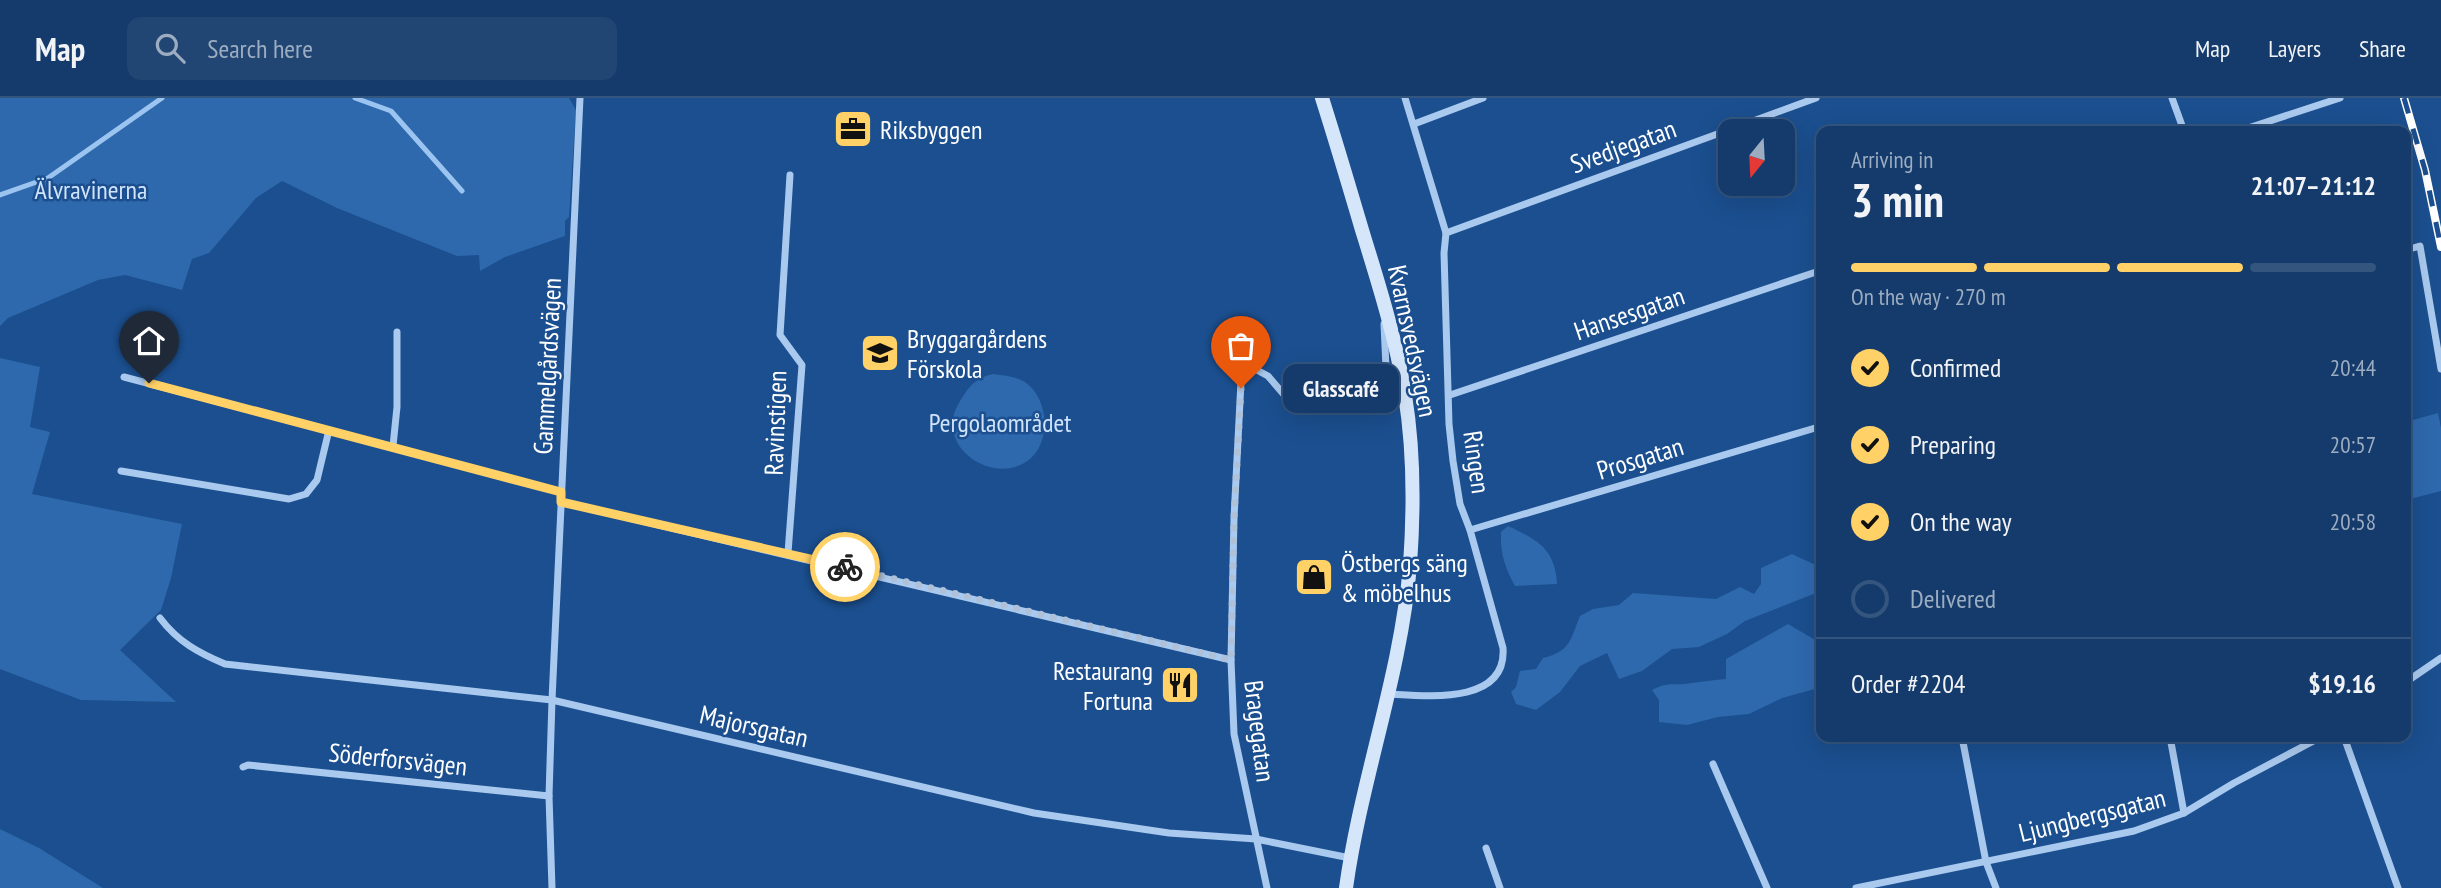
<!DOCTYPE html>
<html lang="en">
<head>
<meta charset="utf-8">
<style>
	body { margin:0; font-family:"PT Sans Narrow",sans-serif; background:#214673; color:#f1f3f6; height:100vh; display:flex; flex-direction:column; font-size:26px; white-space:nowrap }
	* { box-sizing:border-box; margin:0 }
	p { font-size:23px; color:#9dadc1 }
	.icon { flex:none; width:38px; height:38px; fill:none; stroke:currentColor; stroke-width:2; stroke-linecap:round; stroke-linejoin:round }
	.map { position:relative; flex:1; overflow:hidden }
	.side { position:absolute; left:1816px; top:28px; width:595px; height:616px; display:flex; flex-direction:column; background:#143b6b; border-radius:14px; box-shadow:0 7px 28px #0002,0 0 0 2px #33557e }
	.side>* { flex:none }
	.needle { width:46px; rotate:198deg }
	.tools { position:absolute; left:1718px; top:21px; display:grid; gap:14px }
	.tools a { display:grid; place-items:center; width:77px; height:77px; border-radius:14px; background:#143b6b; box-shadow:0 7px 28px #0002,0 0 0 2px #33557e; font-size:35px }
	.pin { position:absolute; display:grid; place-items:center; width:60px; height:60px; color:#fff; margin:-72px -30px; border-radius:50% 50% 50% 0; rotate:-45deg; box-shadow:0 0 7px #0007 }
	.pin .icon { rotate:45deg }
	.courier { position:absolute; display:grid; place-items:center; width:70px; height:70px; margin:-35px; border:5px solid #ffd166; border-radius:50%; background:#fff; color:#222; box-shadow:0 2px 9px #0007 }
	.bubble { position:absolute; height:49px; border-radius:14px; background:#143b6b; box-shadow:0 7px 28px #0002,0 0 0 2px #33557e; font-size:23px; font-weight:700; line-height:49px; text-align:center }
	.overview em { font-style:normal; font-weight:700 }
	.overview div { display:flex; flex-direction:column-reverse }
	.overview { display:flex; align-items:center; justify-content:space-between; height:119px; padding:0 35px }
	h1 { font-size:46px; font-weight:700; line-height:52px }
	.bar { display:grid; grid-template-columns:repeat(4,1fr); gap:10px 7px; align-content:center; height:84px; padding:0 35px }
	.bar i { height:9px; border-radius:5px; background:#33557e }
	.bar .selected { background:#ffd166 }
	.bar p { grid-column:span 4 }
	.line { display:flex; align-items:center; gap:18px; padding:0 35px; border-top:2px solid #33557e }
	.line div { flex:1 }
	ol { padding:0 35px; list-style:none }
	li { display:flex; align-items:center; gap:21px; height:77px }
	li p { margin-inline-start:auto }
	li .icon { padding:7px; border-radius:50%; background:#ffd166; color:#111; stroke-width:4 }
	li:last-child { color:#9dadc1 }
	li i { width:38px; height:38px; border:4px solid #33557e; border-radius:50% }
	header { display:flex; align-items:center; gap:42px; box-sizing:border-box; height:98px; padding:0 35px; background:#143b6b; border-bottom:2px solid #33557e }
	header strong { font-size:33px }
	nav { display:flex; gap:38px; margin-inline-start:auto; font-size:24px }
	.search { width:490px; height:63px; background:#214673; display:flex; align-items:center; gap:18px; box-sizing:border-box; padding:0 24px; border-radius:14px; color:#9dadc1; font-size:26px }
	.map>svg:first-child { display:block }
	.green { fill:#2e69ad }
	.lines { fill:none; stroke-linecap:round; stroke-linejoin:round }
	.stream { stroke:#9cc4f0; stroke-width:5 }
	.street { stroke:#a9c9ee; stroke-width:7 }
	.secondary { stroke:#d6e6fa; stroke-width:14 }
	.rail-casing { stroke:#fff; stroke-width:8 }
	.rail { stroke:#1b4f8f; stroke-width:5; stroke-dasharray:16; stroke-linecap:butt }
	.done { stroke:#afc1d8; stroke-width:7; stroke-dasharray:0 12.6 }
	.route { stroke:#ffd166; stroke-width:9 }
	.labels { text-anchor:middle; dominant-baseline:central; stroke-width:5; stroke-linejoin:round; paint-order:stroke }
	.poi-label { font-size:26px; fill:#fff; stroke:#1b4f8f; text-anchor:start }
	.street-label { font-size:26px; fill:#fff; stroke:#1b4f8f }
	.park-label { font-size:26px; fill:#cfe3fa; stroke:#1b4f8f }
</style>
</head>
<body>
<header>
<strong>Map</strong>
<div class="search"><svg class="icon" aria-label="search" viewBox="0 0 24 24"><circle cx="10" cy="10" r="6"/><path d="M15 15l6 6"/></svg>Search here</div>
<nav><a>Map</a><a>Layers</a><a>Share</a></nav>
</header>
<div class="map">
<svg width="2441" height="790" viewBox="0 0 2441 790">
	<rect width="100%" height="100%" fill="#1b4f8f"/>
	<g class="green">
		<polygon points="0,0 569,0 576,12 569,119 565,123 565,138 505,159 480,173 479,157 457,158 337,110 282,83 256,100 209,155 192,161 182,192 125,177 98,182 8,220 0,228"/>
		<polygon points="0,260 40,269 30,329 50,334 32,396 182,426 171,480 161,512 120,552 176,604 81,602 0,571"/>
		<path d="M993 276C1005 278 1015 278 1025 284 1047 299 1051 337 1034 357 1007 388 948 362 953 321 954 313 959 304 964 297 971 285 980 279 993 276Z"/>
		<polygon points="2438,315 2441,330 2441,393 2406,402 2406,324"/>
		<path d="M1508 428C1538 442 1555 451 1557 486L1515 488C1505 470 1500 455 1501 434Z"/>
		<path d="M1792 456 1822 470 1821 493 1745 523 1727 536 1699 549 1672 551 1642 573 1619 581 1607 555 1580 568 1560 594 1536 612 1516 606 1511 594 1516 589 1520 573 1536 571 1543 560C1571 553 1570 542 1580 518L1593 511 1619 507 1633 495 1716 501 1740 489 1754 496 1761 486V470Z"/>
		<path d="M1788 526 1822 546V589L1782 600 1749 616 1718 619 1687 627 1659 624V602L1652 592C1667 584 1670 587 1685 586 1699 584 1712 582 1726 581V561Z"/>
		<polygon points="0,731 39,750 103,790 0,790"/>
	</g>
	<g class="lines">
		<g class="stream">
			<polyline points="355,0 391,13 462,93"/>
			<polyline points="0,97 48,80 162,0"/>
		</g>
		<g class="street">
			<polyline points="2172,0 2184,33"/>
			<polyline points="1414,26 1483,0"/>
			<polyline points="2239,33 2340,0"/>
			<polyline points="1446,135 1816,0"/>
			<polyline points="2406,152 2420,148 2441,271"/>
			<polyline points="124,279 561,394"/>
			<polyline points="1450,297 1822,172"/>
			<polyline points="393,348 397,309 397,234"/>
			<polyline points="121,373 289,401 306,396 317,382 329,332"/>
			<polyline points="561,404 1231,562"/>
			<polyline points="1470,432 1822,328"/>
			<polyline points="788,455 802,267 780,237 790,77"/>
			<path d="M160 520C178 544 199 555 225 566L552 602 1034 715 1169 735 1256 741 1350 760"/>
			<polyline points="2406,584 2441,560"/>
			<path d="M1389 596C1427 598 1507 607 1503 550L1470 432 1460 406 1453 363 1449 326 1444 155 1446 135 1405 0"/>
			<polyline points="1962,639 1986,764 1996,790"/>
			<polyline points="2170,639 2184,715"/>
			<polyline points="2344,639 2398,790"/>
			<polyline points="1713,666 1767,790"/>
			<polyline points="243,669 248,667 549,698"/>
			<polyline points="1486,750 1500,790"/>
			<polyline points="552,790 549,698 552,602 580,0"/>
			<polyline points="1267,790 1234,636 1231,562 1234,420 1242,264 1268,278 1286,299 1312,304 1350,305 1369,294 1386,270 1384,226"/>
			<polyline points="1856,790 2134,733 2184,715 2234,685 2321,639"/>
		</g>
		<path class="secondary" d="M1322 0C1336 44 1349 88 1362 132 1379 187 1396 241 1405 297 1414 352 1414 411 1410 467 1401 577 1361 681 1346 790"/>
		<g class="rail-casing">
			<polyline id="rail" points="2404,0 2425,72 2441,149"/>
		</g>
		<use href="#rail" class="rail"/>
	</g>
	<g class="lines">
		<polyline class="done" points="845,469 1231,562 1234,420 1241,290"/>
		<polyline class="route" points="149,285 561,394 561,404 845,469"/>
	</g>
	<defs>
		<g id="office-square" transform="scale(2.0125)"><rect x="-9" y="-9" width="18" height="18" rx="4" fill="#ffd166" stroke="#1b4f8f"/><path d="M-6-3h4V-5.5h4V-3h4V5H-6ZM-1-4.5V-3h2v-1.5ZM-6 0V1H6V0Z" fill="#111"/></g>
		<g id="school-square" transform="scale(2.0125)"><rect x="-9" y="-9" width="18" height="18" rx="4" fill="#ffd166" stroke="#1b4f8f"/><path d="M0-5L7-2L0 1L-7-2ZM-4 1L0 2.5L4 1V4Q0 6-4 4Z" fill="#111"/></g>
		<g id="shop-square" transform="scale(2.0125)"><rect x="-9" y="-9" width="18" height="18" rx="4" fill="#ffd166" stroke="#1b4f8f"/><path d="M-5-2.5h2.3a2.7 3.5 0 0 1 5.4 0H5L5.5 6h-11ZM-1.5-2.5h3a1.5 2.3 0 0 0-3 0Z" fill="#111"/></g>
		<g id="restaurant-square" transform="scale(2.0125)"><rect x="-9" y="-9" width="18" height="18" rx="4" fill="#ffd166" stroke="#1b4f8f"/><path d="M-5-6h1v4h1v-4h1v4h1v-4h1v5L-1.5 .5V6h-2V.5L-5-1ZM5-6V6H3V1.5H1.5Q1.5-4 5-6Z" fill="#111"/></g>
	</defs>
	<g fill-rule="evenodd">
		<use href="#office-square" x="853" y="31"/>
		<use href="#school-square" x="880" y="255"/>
		<use href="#shop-square" x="1314" y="479"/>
		<use href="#restaurant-square" x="1180" y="587"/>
	</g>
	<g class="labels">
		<g class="poi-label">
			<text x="880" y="31">Riksbyggen</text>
			<text x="907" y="240">Bryggargårdens<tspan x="907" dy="30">Förskola</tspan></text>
			<text x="1341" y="464">Östbergs säng<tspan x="1341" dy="30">&amp; möbelhus</tspan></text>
			<text x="1153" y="572" text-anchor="end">Restaurang<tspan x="1153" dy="30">Fortuna</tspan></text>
		</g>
		<g class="street-label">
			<text transform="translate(1623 48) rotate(-20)">Svedjegatan</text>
			<text transform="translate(1629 215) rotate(-19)">Hansesgatan</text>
			<text transform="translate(1413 243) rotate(78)">Kvarnsvedsvägen</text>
			<text transform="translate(547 268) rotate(-87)">Gammelgårdsvägen</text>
			<text transform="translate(775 325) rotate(-88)">Ravinstigen</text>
			<text transform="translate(1640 360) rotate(-17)">Prosgatan</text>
			<text transform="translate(1477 364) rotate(82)">Ringen</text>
			<text transform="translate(754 628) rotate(13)">Majorsgatan</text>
			<text transform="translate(1260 633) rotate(83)">Bragegatan</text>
			<text transform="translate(398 661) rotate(6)">Söderforsvägen</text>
			<text transform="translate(2092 717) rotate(-14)">Ljungbergsgatan</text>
		</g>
		<g class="park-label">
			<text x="91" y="91">Älvravinerna</text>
			<text x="1000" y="324">Pergolaområdet</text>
		</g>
	</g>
</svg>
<div class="tools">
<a><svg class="needle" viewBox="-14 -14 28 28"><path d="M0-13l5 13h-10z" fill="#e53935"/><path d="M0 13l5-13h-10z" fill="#9dadc1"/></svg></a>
</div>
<div class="pin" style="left:1241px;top:290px;background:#ea580c"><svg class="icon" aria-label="bag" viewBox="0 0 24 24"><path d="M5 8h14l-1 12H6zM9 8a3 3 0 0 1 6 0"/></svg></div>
<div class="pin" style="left:149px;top:285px;background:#1f2937"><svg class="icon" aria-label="home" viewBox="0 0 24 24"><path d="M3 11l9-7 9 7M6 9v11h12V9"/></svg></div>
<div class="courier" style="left:845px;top:469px"><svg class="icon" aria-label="bike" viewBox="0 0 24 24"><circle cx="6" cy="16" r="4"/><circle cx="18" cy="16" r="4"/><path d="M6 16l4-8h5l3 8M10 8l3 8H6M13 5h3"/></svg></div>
<div class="bubble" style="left:1283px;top:266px;width:116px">Glasscafé</div>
<section class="side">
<div class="overview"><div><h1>3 min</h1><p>Arriving in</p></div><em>21:07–21:12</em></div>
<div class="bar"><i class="selected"></i><i class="selected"></i><i class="selected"></i><i></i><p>On the way · 270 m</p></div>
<ol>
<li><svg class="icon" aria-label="check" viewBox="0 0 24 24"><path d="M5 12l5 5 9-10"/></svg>Confirmed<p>20:44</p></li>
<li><svg class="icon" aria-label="check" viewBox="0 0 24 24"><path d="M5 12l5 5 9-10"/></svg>Preparing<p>20:57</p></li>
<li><svg class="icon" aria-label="check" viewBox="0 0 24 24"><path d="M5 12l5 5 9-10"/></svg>On the way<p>20:58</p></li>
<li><i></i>Delivered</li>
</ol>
<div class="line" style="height:91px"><div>Order #2204</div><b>$19.16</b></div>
</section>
</div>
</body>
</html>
